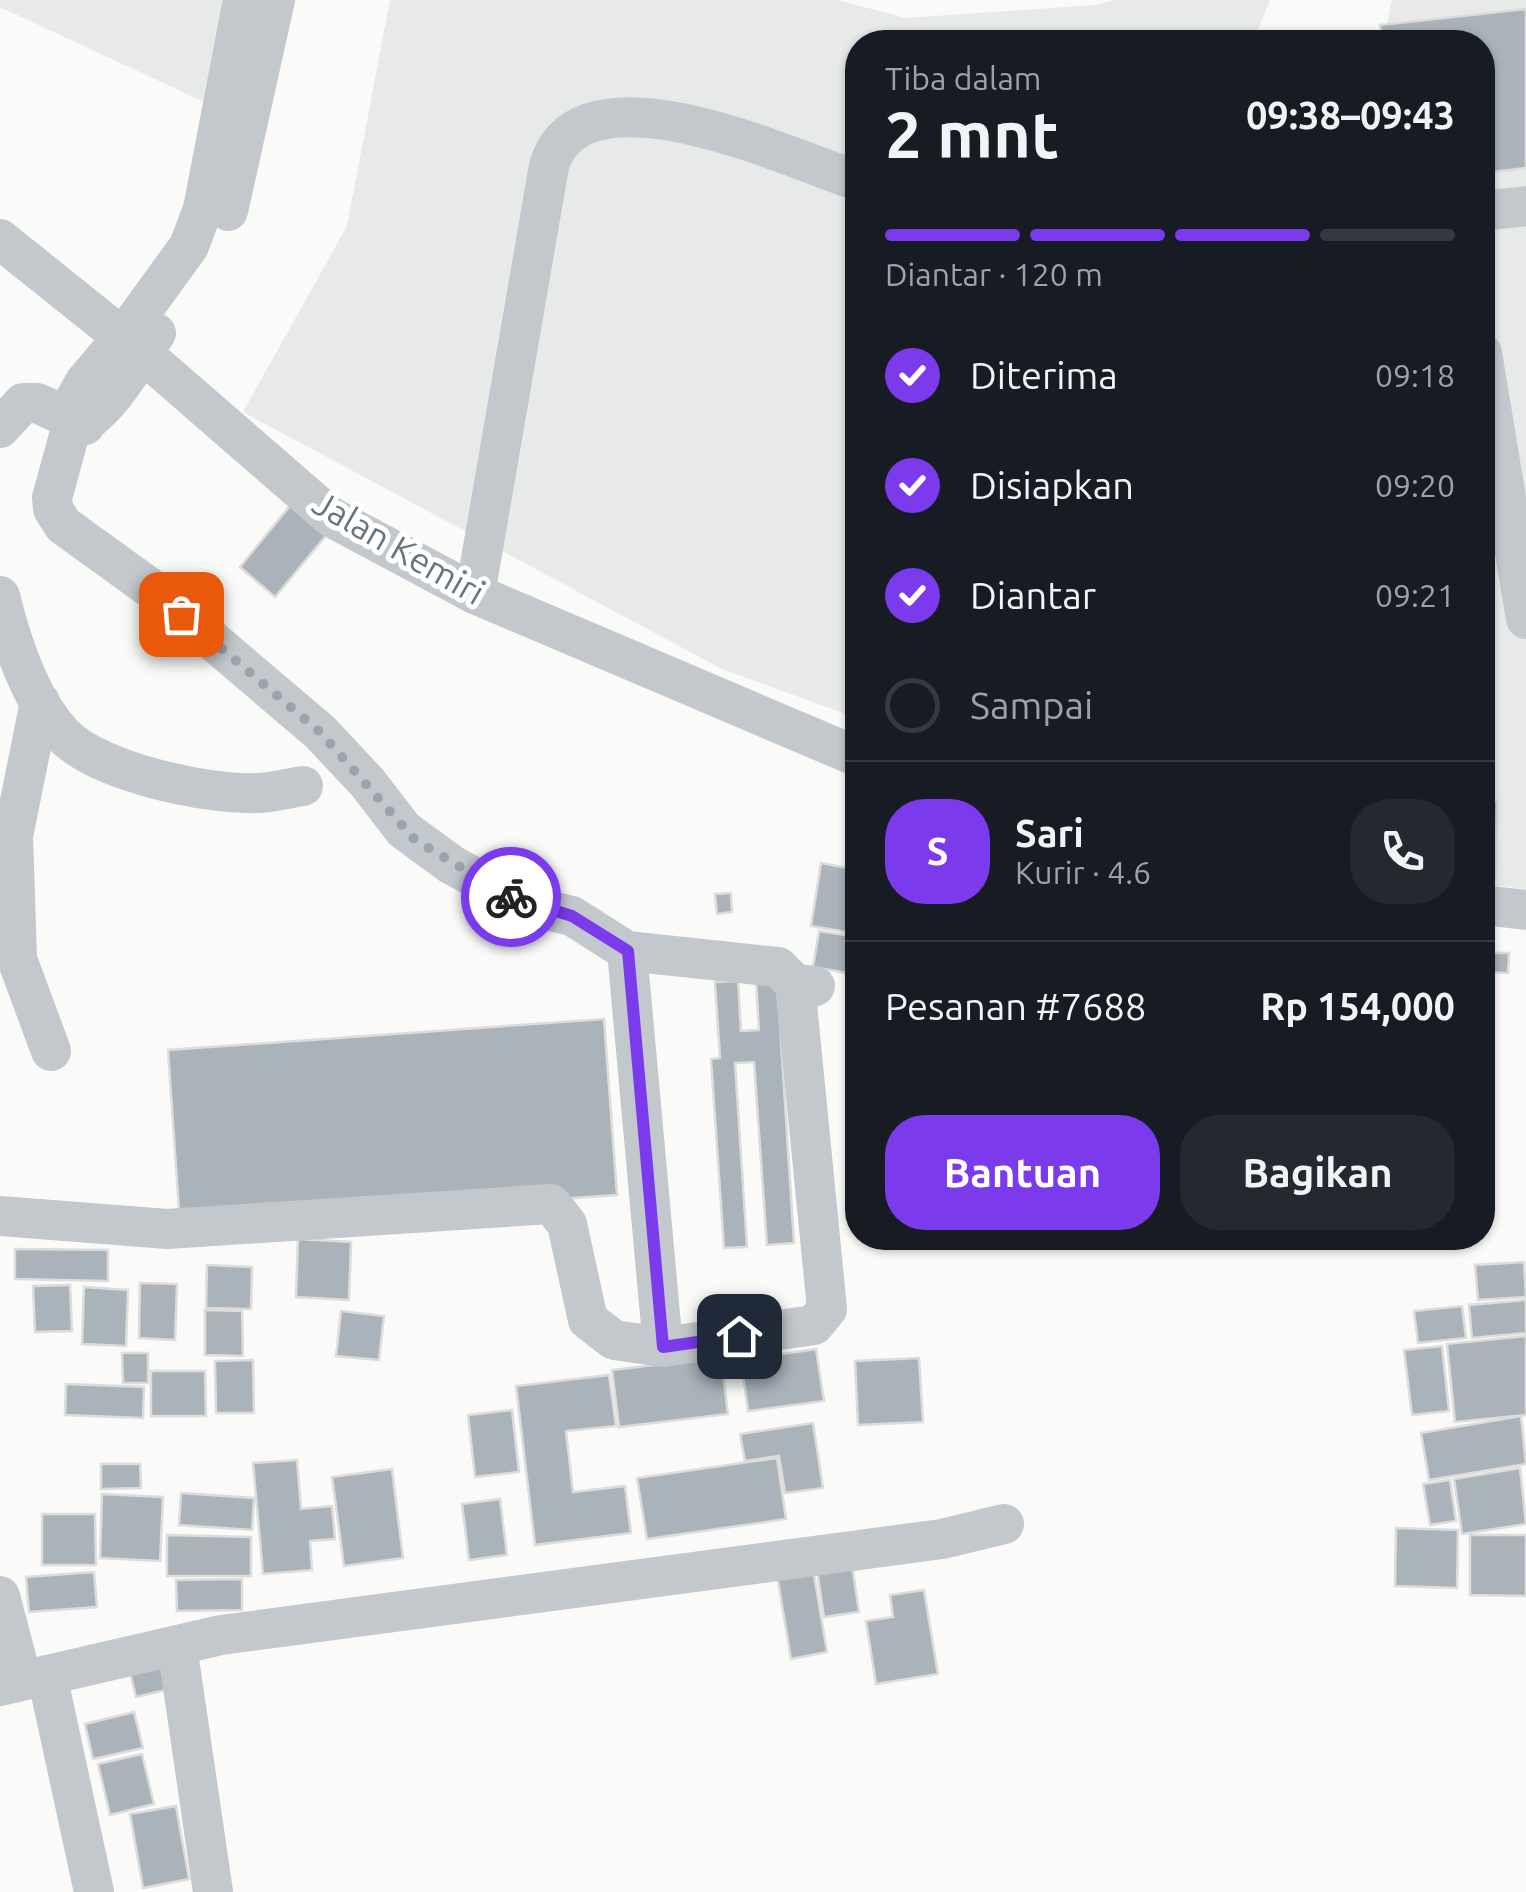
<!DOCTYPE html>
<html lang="id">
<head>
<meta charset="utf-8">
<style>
	body { margin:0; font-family:Ubuntu,sans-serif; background:#242831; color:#f1f3f6; height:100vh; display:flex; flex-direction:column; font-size:38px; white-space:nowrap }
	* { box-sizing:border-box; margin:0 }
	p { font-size:32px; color:#9ea1a6 }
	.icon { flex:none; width:55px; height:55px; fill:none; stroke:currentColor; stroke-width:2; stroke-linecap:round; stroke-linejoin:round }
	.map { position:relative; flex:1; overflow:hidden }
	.details { position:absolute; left:845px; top:30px; width:650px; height:1220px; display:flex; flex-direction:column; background:#171b24; border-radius:40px; box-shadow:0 2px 8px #0004 }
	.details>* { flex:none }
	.pin { position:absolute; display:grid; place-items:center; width:85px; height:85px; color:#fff; margin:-42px; border-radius:20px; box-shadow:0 5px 15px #0006 }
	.courier { position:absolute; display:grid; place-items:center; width:100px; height:100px; margin:-50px; border:8px solid #7c3aed; border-radius:50%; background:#fff; color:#222; box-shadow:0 2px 12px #0007 }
	.overview em { font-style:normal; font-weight:600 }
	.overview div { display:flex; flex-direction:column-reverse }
	.overview { display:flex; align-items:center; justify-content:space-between; height:170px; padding:0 40px }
	h1 { font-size:65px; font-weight:600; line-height:75px }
	.bar { display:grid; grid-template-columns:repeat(4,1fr); gap:15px 10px; align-content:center; height:120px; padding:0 40px }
	.bar i { height:12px; border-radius:8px; background:#363941 }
	.bar .on { background:#7c3aed }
	.bar p { grid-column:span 4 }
	.line { display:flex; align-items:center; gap:25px; padding:0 40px; border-top:2px solid #363941 }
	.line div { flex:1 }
	.round { display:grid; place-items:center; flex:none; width:105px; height:105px; border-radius:40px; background:#242831 }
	ol { padding:0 40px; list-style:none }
	li { display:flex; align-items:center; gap:30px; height:110px }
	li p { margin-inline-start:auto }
	li .icon { padding:10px; border-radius:50%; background:#7c3aed; color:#fff; stroke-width:4 }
	li:last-child { color:#9ea1a6 }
	li i { width:55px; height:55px; border:5px solid #363941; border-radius:50% }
	.primary-button { display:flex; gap:20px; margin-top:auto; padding:20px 40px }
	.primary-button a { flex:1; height:115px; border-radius:40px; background:#7c3aed; color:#fff; font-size:40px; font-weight:600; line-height:115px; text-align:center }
	.primary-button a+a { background:#242831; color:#f1f3f6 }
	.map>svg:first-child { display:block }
	.built { fill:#e8e9e9 }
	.building { fill:#aab3b9; stroke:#dcdcda; stroke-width:2.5 }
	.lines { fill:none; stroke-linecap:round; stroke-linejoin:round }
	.minor { stroke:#c3c8cc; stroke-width:40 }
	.done { stroke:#99a4ac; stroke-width:10; stroke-dasharray:0 18 }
	.route { stroke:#7c3aed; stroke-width:12 }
	.labels { text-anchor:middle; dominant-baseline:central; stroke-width:10; stroke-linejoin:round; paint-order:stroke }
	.street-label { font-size:35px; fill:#657683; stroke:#fff }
</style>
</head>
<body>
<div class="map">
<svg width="1526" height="1892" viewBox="0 0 1526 1892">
	<rect width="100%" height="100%" fill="#fafaf8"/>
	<g class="built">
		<polygon points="0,0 240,0 219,109 0,7"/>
		<polygon points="390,0 837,0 906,18 1095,5 1115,0 1270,0 1253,42 858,42 857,718 722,669 243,412 347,226"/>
		<polygon points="1392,0 1526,0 1526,889 1483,884 1482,42 1383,42"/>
	</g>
	<g class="building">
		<polygon points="1526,9 1526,168 1482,173 1482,42 1382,42 1380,25"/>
		<polygon points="293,502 329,532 275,597 240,567"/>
		<polygon points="1482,801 1497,801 1495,879 1482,879"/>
		<polygon points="821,863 858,870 858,934 811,926"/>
		<polygon points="731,893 732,912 717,914 715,894"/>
		<polygon points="819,931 858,937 858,975 813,967"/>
		<polygon points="1487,953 1509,953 1508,973 1487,972"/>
		<polygon points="777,979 794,1243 767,1245 754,1062 735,1063 747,1247 724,1248 711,1059 720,1058 715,982 738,981 741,1031 759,1030 756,981"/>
		<polygon points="1482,986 1493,987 1488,1026 1482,1025"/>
		<polygon points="604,1019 617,1195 180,1225 168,1050"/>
		<polygon points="1482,1029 1492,1030 1487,1077 1482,1077"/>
		<polygon points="848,1135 858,1135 858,1174 849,1174"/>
		<polygon points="298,1239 351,1242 349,1300 296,1297"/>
		<polygon points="15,1249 108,1250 108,1281 15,1279"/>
		<polygon points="1524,1262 1526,1297 1478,1300 1475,1265"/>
		<polygon points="207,1265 252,1267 251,1309 206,1308"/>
		<polygon points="140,1283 177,1284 175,1340 139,1338"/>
		<polygon points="70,1285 72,1331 35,1332 33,1286"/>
		<polygon points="84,1287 128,1290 126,1346 82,1344"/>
		<polygon points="1526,1300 1526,1333 1472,1338 1469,1305"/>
		<polygon points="1462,1306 1466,1338 1418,1343 1414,1311"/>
		<polygon points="205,1310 242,1311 243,1356 205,1355"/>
		<polygon points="341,1311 384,1316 379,1360 336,1356"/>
		<polygon points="1526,1336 1526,1415 1455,1422 1447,1344"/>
		<polygon points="1442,1346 1449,1411 1412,1415 1404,1350"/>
		<polygon points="816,1349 824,1401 748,1411 741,1360"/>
		<polygon points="122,1353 148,1353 148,1383 123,1383"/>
		<polygon points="721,1357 728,1414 619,1427 612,1370"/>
		<polygon points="919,1358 923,1422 858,1425 855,1361"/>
		<polygon points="253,1360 254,1413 216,1413 215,1361"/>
		<polygon points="151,1371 205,1371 206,1416 151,1416"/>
		<polygon points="609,1375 616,1426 566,1431 573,1492 625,1486 631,1533 535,1545 516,1386"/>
		<polygon points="66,1384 144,1387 143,1418 65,1415"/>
		<polygon points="512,1410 519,1472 475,1477 468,1415"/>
		<polygon points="1521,1416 1526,1464 1429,1480 1421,1433"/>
		<polygon points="813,1423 823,1488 785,1493 779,1456 745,1461 740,1434"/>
		<polygon points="777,1458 786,1519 647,1539 637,1478"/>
		<polygon points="297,1460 301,1509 332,1506 335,1539 310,1541 312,1570 263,1574 253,1463"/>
		<polygon points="101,1464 140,1464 141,1488 101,1489"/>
		<polygon points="1520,1468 1526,1524 1462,1534 1454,1479"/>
		<polygon points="392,1469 403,1558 344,1566 332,1477"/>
		<polygon points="1450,1480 1456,1521 1430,1525 1423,1484"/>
		<polygon points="181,1493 254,1498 252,1530 179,1525"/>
		<polygon points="102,1494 163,1497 160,1561 100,1558"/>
		<polygon points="500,1499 507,1555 469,1560 462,1504"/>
		<polygon points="42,1514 95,1514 96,1565 42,1565"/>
		<polygon points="1396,1528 1458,1530 1457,1588 1395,1586"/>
		<polygon points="167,1535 251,1537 251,1576 167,1576"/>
		<polygon points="1470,1535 1526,1535 1526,1596 1470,1595"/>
		<polygon points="851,1558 859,1612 824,1617 816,1563"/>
		<polygon points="812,1563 827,1652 791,1659 776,1569"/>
		<polygon points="94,1572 97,1607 29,1612 26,1577"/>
		<polygon points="242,1579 242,1610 177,1611 176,1580"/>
		<polygon points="924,1590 938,1674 876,1684 866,1621 893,1617 890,1595"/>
		<polygon points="161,1652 170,1689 136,1697 127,1660"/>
		<polygon points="134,1712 143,1748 93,1759 85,1724"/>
		<polygon points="142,1754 154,1804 110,1815 98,1764"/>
		<polygon points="176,1806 189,1879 143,1888 130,1814"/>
	</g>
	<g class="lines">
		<g class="minor">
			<polyline points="243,0 203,209 189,246 123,337 85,382 73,403 70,432 52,498 53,509 63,525 153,590 320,732 367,782 404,830 452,865 526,905 572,916 627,951 778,967 795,984 815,986"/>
			<polyline points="228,211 275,0"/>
			<polyline points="1482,211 1526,206"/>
			<polyline points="0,239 142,353 331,517 475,594 858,757"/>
			<polyline points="1482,353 1526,619"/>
			<polyline points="0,428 23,403 37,403 85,425"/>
			<path d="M70 432C110 412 131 368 156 333"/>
			<path d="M475 594 549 166C580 59 789 158 858 181"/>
			<path d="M0 596C11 641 30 700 63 735 99 772 206 795 258 793 272 793 288 788 303 786"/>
			<polyline points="40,702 13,836 17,959 51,1051"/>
			<polyline points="1482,905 1526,910"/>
			<polyline points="627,951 663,1347"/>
			<polyline points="0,1216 167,1229 551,1204 567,1224 588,1320 614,1340 663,1347 814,1325 827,1309 795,984"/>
			<polyline points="0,1596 22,1680"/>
			<polyline points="177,1646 213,1892"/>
			<polyline points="47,1675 94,1892"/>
			<polyline points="0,1686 221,1635 942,1539 1004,1524"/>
		</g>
	</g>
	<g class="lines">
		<polyline class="done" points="181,614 320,732 415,840 511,897"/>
		<polyline class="route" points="511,897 572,916 628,951 663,1347 739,1336"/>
	</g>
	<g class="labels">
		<g class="street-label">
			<text transform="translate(399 547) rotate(30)">Jalan Kemiri</text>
		</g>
	</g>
</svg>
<div class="pin" style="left:181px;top:614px;background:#ea580c"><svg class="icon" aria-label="bag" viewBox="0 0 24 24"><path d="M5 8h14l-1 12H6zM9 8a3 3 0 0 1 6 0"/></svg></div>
<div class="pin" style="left:739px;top:1336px;background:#1f2937"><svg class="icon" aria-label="home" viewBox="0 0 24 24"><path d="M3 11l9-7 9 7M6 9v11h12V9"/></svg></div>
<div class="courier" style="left:511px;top:897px"><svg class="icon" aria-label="bike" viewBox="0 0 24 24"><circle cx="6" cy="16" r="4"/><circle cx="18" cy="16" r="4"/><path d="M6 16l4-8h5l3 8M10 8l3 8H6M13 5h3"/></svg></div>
<section class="details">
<div class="overview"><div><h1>2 mnt</h1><p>Tiba dalam</p></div><em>09:38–09:43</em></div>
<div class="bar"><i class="on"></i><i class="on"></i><i class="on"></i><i></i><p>Diantar · 120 m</p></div>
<ol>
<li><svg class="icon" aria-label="check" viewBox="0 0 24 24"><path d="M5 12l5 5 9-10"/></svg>Diterima<p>09:18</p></li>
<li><svg class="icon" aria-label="check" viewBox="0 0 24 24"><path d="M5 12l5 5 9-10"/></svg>Disiapkan<p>09:20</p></li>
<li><svg class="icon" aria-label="check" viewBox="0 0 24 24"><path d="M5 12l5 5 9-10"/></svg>Diantar<p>09:21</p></li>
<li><i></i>Sampai</li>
</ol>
<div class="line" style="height:180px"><b class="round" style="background:#7c3aed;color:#fff">S</b><div><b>Sari</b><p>Kurir · 4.6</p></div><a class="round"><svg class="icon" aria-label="phone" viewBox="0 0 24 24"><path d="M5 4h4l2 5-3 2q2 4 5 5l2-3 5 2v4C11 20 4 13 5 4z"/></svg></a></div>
<div class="line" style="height:130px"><div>Pesanan #7688</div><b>Rp 154,000</b></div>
<div class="primary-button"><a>Bantuan</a><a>Bagikan</a></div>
</section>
</div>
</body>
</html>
